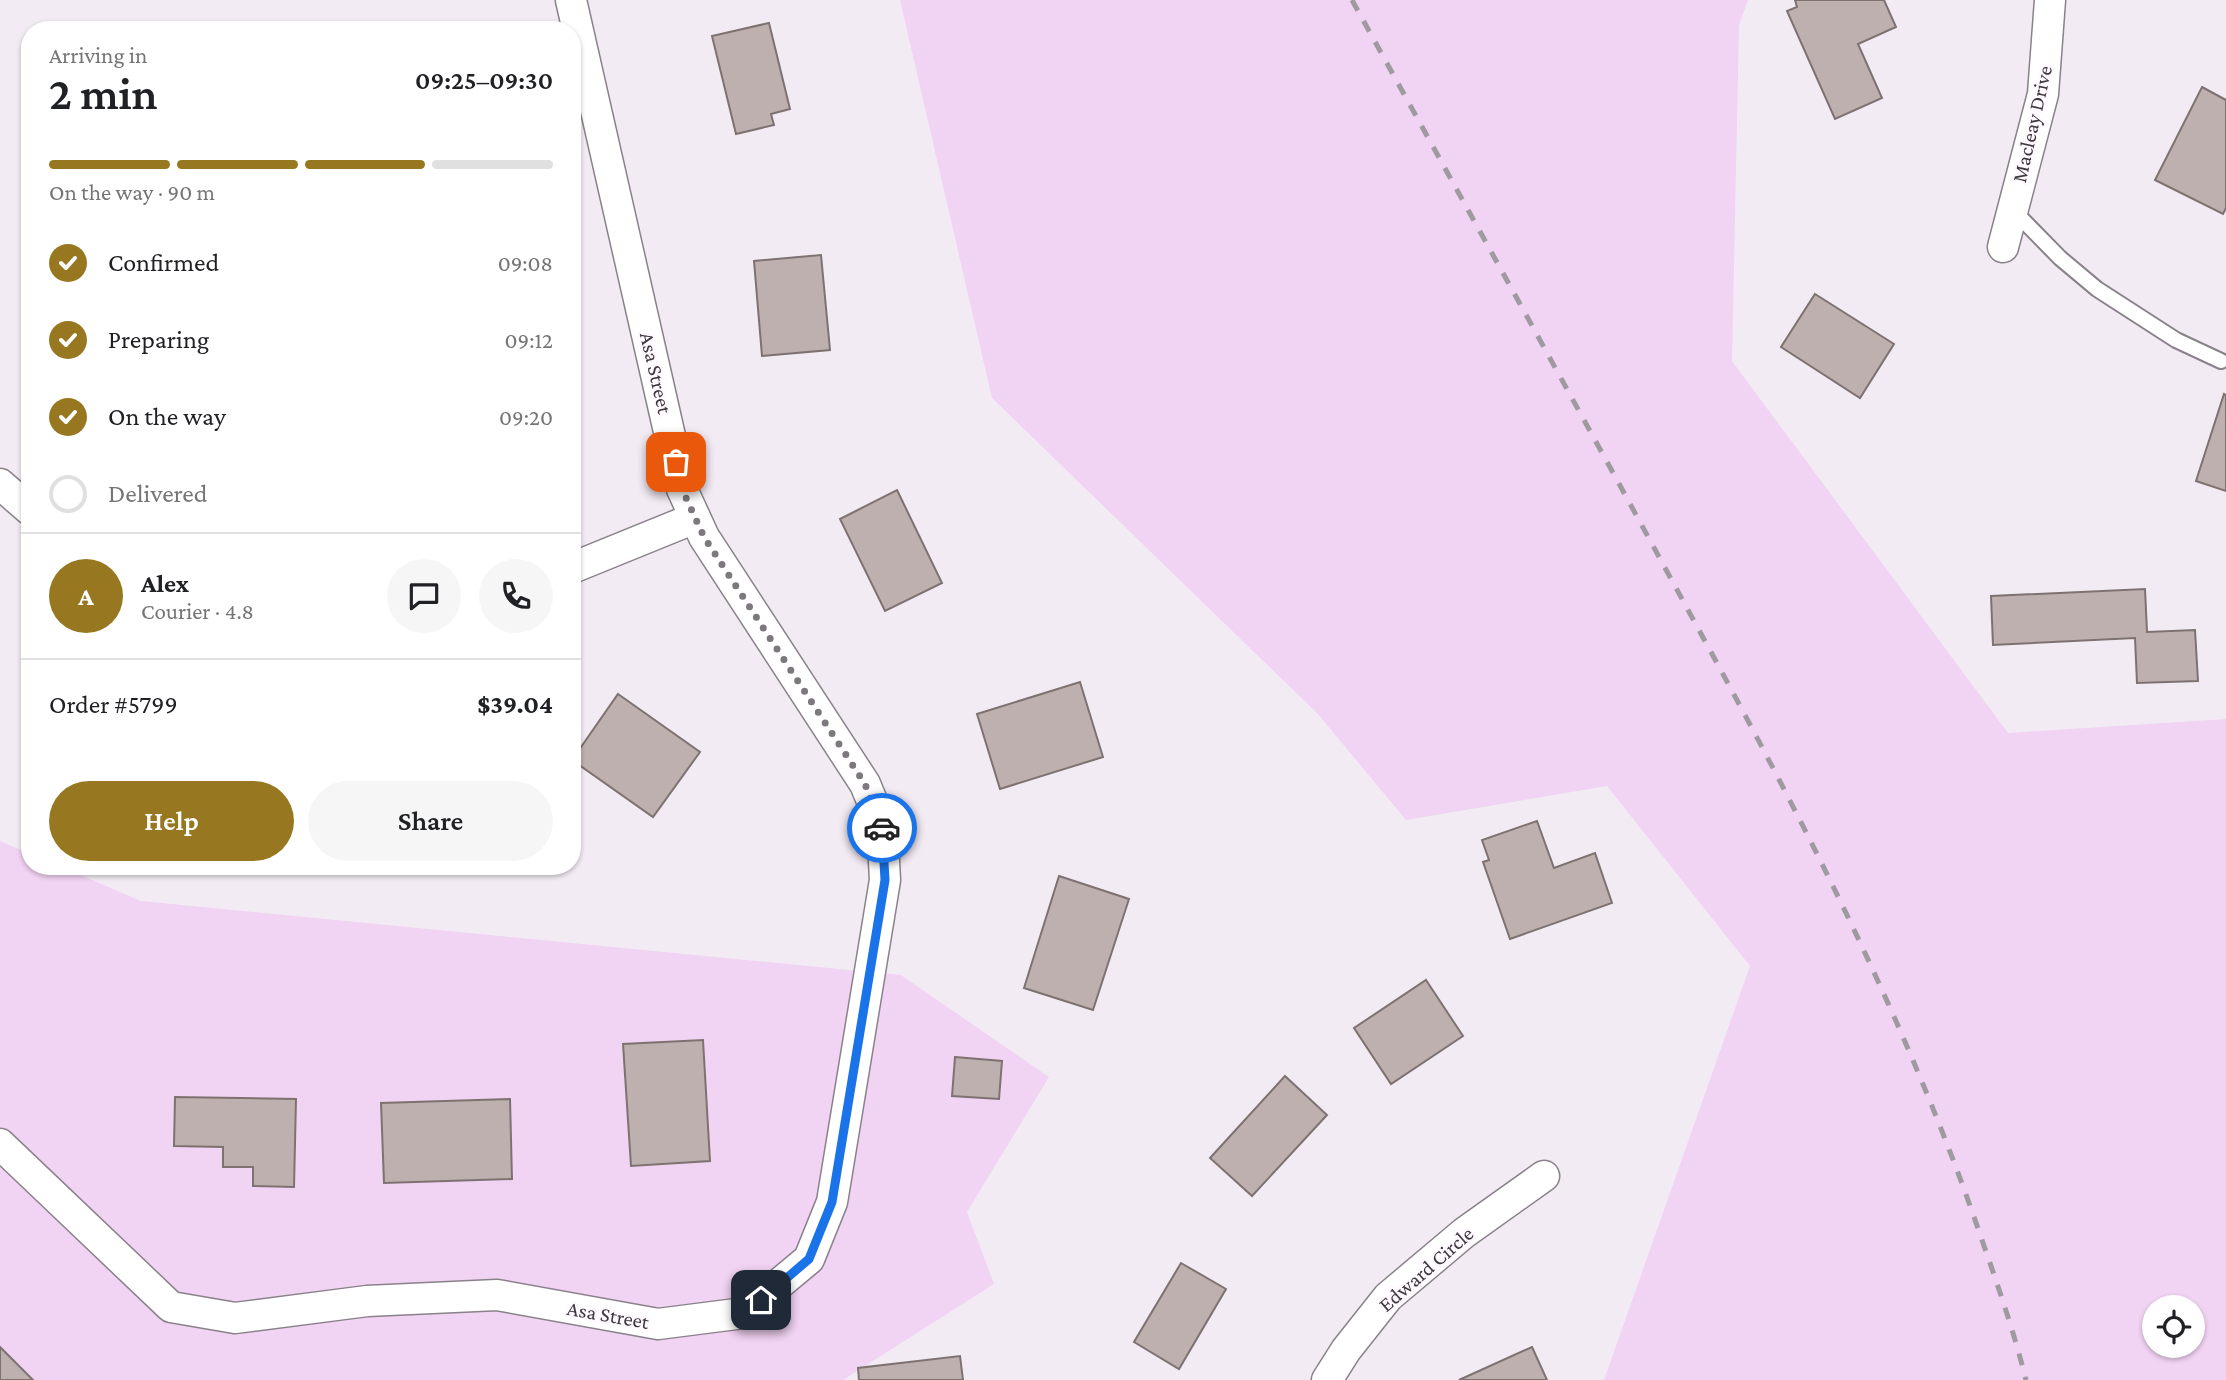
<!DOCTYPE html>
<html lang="en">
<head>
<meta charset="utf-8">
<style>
	body { margin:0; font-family:"Crimson Pro",serif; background:#f6f6f6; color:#202124; height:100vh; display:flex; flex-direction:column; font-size:26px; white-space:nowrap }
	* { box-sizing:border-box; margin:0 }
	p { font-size:23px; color:#757577 }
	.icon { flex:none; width:38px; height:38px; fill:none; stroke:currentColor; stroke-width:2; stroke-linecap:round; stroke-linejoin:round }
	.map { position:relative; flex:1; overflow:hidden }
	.drawer { position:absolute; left:21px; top:21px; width:560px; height:854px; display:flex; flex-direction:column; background:#fff; border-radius:28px; box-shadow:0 2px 5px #0004 }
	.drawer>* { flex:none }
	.fabs { position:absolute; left:2142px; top:1295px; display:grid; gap:14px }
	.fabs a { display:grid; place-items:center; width:63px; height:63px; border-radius:50%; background:#fff; box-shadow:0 2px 5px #0004; font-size:35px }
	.pin { position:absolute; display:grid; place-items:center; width:60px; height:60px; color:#fff; margin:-30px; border-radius:14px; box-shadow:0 4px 10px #0006 }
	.courier { position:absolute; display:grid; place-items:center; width:70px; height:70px; margin:-35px; border:5px solid #1a73e8; border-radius:50%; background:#fff; color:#222; box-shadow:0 2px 9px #0007 }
	.overview em { font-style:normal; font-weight:600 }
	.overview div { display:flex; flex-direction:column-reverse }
	.overview { display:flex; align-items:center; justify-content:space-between; height:119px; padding:0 28px }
	h1 { font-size:46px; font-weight:600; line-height:52px }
	.bar { display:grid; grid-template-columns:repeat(4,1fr); gap:10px 7px; align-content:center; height:84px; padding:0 28px }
	.bar i { height:9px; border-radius:5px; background:#e0e0e0 }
	.bar .current { background:#977821 }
	.bar p { grid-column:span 4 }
	.line { display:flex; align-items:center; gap:18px; padding:0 28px; border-top:2px solid #e0e0e0 }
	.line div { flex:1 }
	.round { display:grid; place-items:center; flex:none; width:74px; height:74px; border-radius:37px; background:#f6f6f6 }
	ol { padding:0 28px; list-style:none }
	li { display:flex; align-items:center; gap:21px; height:77px }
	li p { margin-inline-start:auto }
	li .icon { padding:7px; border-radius:50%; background:#977821; color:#fff; stroke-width:4 }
	li:last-child { color:#757577 }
	li i { width:38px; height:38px; border:4px solid #e0e0e0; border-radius:50% }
	.cta { display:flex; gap:14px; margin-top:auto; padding:14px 28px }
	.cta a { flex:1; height:80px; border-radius:42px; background:#977821; color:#fff; font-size:28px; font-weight:600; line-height:80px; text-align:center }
	.cta a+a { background:#f6f6f6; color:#202124 }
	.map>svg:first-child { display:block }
	.green { fill:#f1d3f3; fill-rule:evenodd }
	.building { fill:#bdb0af; stroke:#7e7271; stroke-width:2 }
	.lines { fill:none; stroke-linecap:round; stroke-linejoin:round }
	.service-casing { stroke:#8a828a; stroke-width:18 }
	.minor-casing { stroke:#8a828a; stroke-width:33 }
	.service { stroke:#fff; stroke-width:14 }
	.minor { stroke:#fff; stroke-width:30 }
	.rail { stroke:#9f99a0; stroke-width:5; stroke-dasharray:12 12; stroke-linecap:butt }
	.done { stroke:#7d787e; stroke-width:7; stroke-dasharray:0 12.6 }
	.route { stroke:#1a73e8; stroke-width:9 }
	.labels { text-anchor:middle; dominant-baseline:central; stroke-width:5; stroke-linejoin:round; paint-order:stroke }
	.street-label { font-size:21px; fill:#3d3a3e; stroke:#fff9ff }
</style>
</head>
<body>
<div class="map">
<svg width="2226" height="1380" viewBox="0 0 2226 1380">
	<rect width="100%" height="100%" fill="#f3ebf4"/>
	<g class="green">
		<path d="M900 0H1748L1739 25 1732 361 2008 733 2226 719V1380H1604L1750 966 1607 786 1406 820 1317 713 992 398ZM2154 1307H2193V1346H2154Z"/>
		<polygon points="0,841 30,854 30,866 59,866 141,901 901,975 1049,1077 967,1212 994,1284 843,1380 0,1380"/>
	</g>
	<g class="building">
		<polygon points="1795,0 1884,0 1896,27 1858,44 1882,98 1835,119 1787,11 1797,7"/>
		<polygon points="769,23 790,109 771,114 774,125 736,134 712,36"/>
		<polygon points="2202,87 2226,100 2226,208 2223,214 2155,180"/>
		<polygon points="821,255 830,350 762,356 754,261"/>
		<polygon points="1815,294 1894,344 1860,398 1781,347"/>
		<polygon points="2224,394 2226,395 2226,491 2196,481"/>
		<polygon points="897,490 942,583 885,611 840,519"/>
		<polygon points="2145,589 2147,632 2195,630 2198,681 2137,683 2135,638 1993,645 1991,596"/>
		<polygon points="1080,682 1103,757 1000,789 977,714"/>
		<polygon points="618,694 700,752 653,817 572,760"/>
		<polygon points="1537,821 1554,868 1595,853 1612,903 1510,939 1483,862 1489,860 1482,840"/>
		<polygon points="1059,876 1129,899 1093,1010 1024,988"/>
		<polygon points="1426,980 1463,1036 1391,1084 1354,1028"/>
		<polygon points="703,1040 710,1161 631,1166 623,1044"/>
		<polygon points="955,1057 1002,1061 999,1099 952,1096"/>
		<polygon points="1285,1076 1327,1115 1252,1196 1210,1158"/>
		<polygon points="175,1097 296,1099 294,1187 253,1186 253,1167 223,1167 223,1147 174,1146"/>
		<polygon points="510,1099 512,1179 384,1183 381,1103"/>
		<polygon points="1181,1263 1226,1289 1179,1369 1134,1342"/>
		<polygon points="0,1347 33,1380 0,1380"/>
		<polygon points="1532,1347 1547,1380 1459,1380"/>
		<polygon points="960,1356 963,1380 859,1380 858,1368"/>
	</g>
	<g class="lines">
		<g class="service-casing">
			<polyline id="service" points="2013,210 2060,258 2097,289 2176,340 2221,361"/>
		</g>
		<g class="minor-casing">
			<g id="minor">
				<polyline points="2003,247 2043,94 2050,0"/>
				<polyline points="0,484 30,510"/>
				<polyline points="572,568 695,518"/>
				<polyline points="0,1144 171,1307 235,1318 367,1301 497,1295 658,1324 744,1313 809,1259 832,1202 885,880 882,825 865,784 704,537 682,489 571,0"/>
				<polyline points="1327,1380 1346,1350 1388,1297 1464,1233 1544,1176"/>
			</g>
		</g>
		<use href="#service" class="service"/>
		<use href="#minor" class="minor"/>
		<path class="rail" d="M1352 0C1464 203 1577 406 1688 610 1800 814 1907 1020 1982 1240 1998 1286 2014 1332 2026 1380"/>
	</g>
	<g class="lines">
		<polyline class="done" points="676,462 682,489 704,537 865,784 882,828"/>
		<polyline class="route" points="761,1300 809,1259 832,1202 885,880 882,828"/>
	</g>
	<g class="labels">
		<g class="street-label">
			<text transform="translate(2032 124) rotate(-77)">Macleay Drive</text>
			<text transform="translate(656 373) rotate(77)">Asa Street</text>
			<text transform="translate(1426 1269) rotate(-41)">Edward Circle</text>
			<text transform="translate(608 1315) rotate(10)">Asa Street</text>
		</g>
	</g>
</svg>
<div class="fabs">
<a><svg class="icon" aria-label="locate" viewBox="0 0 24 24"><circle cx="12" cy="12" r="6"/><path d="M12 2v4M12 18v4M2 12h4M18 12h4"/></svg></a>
</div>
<div class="pin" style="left:676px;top:462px;background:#ea580c"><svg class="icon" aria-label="bag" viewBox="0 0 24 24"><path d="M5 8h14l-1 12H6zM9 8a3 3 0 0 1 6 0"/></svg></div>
<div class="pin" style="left:761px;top:1300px;background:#1f2937"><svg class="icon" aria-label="home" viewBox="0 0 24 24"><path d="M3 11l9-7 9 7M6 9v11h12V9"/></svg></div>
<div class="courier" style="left:882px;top:828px"><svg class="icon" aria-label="car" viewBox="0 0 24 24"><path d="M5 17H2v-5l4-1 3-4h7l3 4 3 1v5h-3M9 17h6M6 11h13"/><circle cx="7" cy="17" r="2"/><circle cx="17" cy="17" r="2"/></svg></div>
<section class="drawer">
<div class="overview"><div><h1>2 min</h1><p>Arriving in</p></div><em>09:25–09:30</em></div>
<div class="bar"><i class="current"></i><i class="current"></i><i class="current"></i><i></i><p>On the way · 90 m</p></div>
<ol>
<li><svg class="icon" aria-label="check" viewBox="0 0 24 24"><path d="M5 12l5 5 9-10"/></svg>Confirmed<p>09:08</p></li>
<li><svg class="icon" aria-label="check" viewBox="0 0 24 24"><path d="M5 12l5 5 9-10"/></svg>Preparing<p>09:12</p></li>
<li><svg class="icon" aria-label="check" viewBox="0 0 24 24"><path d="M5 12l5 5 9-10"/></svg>On the way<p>09:20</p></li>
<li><i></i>Delivered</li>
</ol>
<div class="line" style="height:126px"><b class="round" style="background:#977821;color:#fff">A</b><div><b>Alex</b><p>Courier · 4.8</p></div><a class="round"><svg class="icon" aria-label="chat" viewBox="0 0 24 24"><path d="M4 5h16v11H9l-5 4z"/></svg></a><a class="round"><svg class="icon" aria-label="phone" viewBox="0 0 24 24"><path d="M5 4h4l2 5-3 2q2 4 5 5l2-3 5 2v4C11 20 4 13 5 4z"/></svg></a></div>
<div class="line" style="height:91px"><div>Order #5799</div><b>$39.04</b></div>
<div class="cta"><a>Help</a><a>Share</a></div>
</section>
</div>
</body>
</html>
